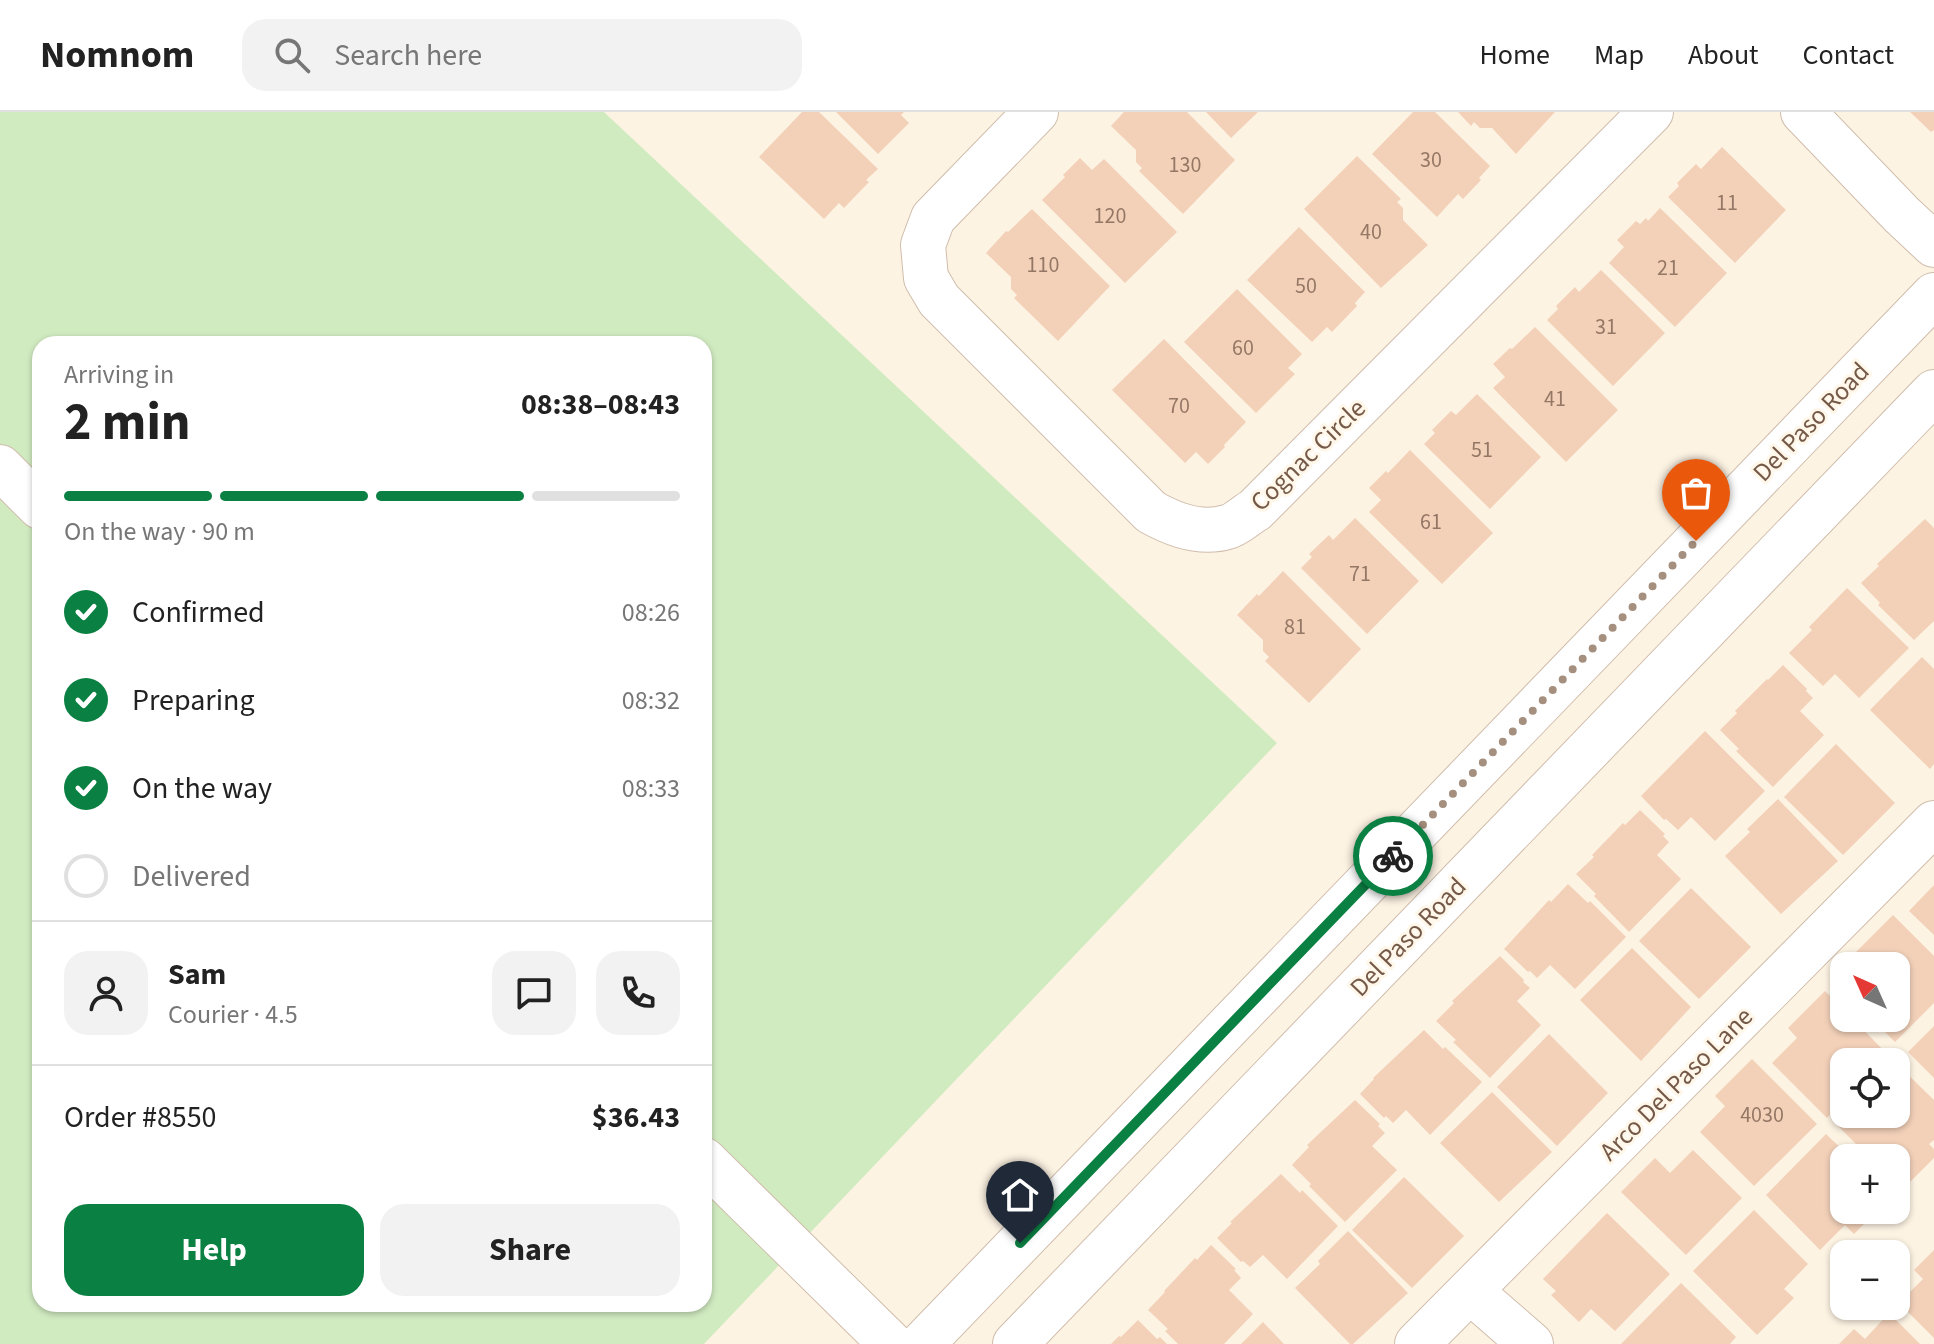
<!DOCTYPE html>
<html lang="en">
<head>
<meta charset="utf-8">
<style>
	body { margin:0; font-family:"Source Sans 3",sans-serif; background:#f2f2f2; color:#222; height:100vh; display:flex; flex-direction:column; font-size:30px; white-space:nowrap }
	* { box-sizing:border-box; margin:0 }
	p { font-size:26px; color:#767676 }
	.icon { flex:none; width:44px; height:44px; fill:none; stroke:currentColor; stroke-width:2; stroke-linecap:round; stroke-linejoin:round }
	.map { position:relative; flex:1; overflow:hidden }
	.side { position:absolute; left:32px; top:224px; width:680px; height:976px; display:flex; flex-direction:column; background:#fff; border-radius:24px; box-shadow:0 2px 6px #0004 }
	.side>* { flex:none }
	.needle { width:52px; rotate:315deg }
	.buttons { position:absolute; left:1830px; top:840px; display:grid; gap:16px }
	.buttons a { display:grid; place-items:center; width:80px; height:80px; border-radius:16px; background:#fff; box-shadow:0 2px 6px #0004; font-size:40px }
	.pin { position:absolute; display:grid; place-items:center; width:68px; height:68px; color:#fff; margin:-82px -34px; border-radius:50% 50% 50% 0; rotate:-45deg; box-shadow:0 0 8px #0007 }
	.pin .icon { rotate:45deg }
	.courier { position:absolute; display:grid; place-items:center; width:80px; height:80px; margin:-40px; border:6px solid #0b8043; border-radius:50%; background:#fff; color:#222; box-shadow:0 2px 10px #0007 }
	.overview em { font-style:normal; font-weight:700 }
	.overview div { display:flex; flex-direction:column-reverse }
	.overview { display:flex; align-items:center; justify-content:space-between; height:136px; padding:0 32px }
	h1 { font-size:52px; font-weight:700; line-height:60px }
	.bar { display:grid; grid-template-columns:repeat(4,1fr); gap:12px 8px; align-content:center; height:96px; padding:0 32px }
	.bar i { height:10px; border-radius:6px; background:#e0e0e0 }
	.bar .selected { background:#0b8043 }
	.bar p { grid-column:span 4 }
	.line { display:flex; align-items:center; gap:20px; padding:0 32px; border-top:2px solid #e0e0e0 }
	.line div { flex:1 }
	.round { display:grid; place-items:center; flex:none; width:84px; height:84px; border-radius:24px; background:#f2f2f2 }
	ol { padding:0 32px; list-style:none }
	li { display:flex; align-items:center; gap:24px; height:88px }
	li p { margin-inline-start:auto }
	li .icon { padding:8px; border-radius:50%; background:#0b8043; color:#fff; stroke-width:4 }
	li:last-child { color:#767676 }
	li i { width:44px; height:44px; border:4px solid #e0e0e0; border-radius:50% }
	.primary-button { display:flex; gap:16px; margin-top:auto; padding:16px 32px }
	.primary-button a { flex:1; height:92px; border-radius:24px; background:#0b8043; color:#fff; font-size:32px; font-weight:700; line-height:92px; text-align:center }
	.primary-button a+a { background:#f2f2f2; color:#222 }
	header { display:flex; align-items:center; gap:48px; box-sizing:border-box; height:112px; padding:0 40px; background:#fff; border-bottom:2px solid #e0e0e0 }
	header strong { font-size:38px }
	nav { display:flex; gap:44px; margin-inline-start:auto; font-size:28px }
	.search { width:560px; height:72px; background:#f2f2f2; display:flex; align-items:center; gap:20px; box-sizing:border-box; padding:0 28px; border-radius:24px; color:#767676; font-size:30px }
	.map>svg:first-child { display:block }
	.green { fill:#d1ebc1; fill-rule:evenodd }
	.building { fill:#f3d1b9 }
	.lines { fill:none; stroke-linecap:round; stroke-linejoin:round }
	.minor-casing { stroke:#d0bdac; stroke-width:46 }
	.tertiary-casing { stroke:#d0bdac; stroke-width:46 }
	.minor { stroke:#fff; stroke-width:44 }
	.tertiary { stroke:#fff; stroke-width:44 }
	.done { stroke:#a58f7e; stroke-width:8; stroke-dasharray:0 14.4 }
	.route { stroke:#0b8043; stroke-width:10 }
	.labels { text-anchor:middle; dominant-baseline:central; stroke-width:6; stroke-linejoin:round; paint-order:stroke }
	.number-label { font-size:22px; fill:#947764 }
	.street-label { font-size:26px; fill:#755948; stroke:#fff7ea }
</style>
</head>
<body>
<header>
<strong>Nomnom</strong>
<div class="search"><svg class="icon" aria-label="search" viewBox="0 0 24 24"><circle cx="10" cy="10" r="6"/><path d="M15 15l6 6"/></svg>Search here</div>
<nav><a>Home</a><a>Map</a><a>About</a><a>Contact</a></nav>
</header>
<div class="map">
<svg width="1934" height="1232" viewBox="0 0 1934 1232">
	<rect width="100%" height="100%" fill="#fdf3e3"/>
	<path class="green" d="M0 0H604L1277 631 704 1232H0ZM40 232H704V1192H40Z"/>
	<g class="building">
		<polygon points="802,0 819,0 878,57 866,68 869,70 844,96 839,91 824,107 759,45"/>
		<polygon points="836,0 904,0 901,3 909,11 878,42"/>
		<polygon points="1124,0 1187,0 1235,48 1183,102 1139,59 1142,56 1136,50 1136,38 1111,14"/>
		<polygon points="1206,0 1258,0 1231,26"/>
		<polygon points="1413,0 1435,0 1490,54 1479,66 1481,68 1463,87 1458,82 1437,105 1372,42"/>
		<polygon points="1458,0 1555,0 1516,42 1492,16 1480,16 1474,10 1471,14"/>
		<polygon points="1910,0 1934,0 1934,18 1931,20"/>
		<polygon points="1722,35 1786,98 1735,151 1668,85 1679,74 1677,71 1696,52 1701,57"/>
		<polygon points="1357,44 1401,87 1397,90 1403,96 1403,108 1428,133 1381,176 1304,97"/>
		<polygon points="1080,46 1092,58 1104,47 1177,120 1125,171 1042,88 1065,65 1063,63"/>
		<polygon points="1660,96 1727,161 1675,215 1609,151 1624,135 1617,128 1636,109 1640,112 1646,106 1648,109"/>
		<polygon points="1032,97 1110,174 1058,229 1014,186 1017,183 1011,177 1011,165 986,141 1006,119 1008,120"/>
		<polygon points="1299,115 1365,180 1355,191 1357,194 1332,220 1327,215 1312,230 1247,168"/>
		<polygon points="1601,158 1665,221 1613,274 1547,208 1558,197 1556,194 1575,175 1579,180"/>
		<polygon points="1237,177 1302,242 1288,256 1295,262 1256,301 1184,230"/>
		<polygon points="1535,215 1618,298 1566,350 1493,276 1505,265 1493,252 1510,236 1512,237"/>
		<polygon points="1164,227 1246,310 1224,333 1225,335 1208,352 1196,340 1185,351 1112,278"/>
		<polygon points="1477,282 1541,345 1490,397 1424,332 1435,321 1432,318 1451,299 1456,303"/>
		<polygon points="1410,338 1493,421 1442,472 1369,400 1381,388 1369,376 1386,359 1388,361"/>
		<polygon points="1355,406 1419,469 1367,522 1301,456 1312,445 1309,442 1329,423 1333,428"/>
		<polygon points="1925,407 1934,416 1934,509 1914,528 1878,493 1880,491 1861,471 1879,454 1877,452"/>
		<polygon points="1283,459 1361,537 1309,591 1265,549 1269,545 1263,539 1263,528 1237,503 1257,482 1259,484"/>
		<polygon points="1847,476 1909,536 1859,586 1835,562 1823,574 1789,541 1812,518 1809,515"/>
		<polygon points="1922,545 1934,557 1934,652 1930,657 1870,598"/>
		<polygon points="1783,553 1807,577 1806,579 1813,586 1800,599 1824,623 1773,675 1736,639 1739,637 1720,618 1737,601 1735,599 1767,567 1768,568"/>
		<polygon points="1705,619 1765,679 1715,729 1691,705 1678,718 1666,707 1664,708 1641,684"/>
		<polygon points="1836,632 1895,691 1843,743 1784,685"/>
		<polygon points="1778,687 1838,749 1781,802 1725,744 1750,720 1747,717"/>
		<polygon points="1640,698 1665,722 1663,724 1669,730 1657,743 1681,767 1629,820 1594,784 1596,782 1576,762 1594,745 1592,743 1623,711 1625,713"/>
		<polygon points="1568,772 1588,791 1590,789 1626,825 1575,877 1550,853 1537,866 1530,859 1528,860 1504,837 1549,788 1551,790"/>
		<polygon points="1934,773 1934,823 1909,799"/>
		<polygon points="1691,776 1751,835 1699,887 1639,829"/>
		<polygon points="1893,803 1934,844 1934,891 1895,930 1871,906 1896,906 1896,854 1862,854 1866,850 1856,840"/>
		<polygon points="1632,836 1691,895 1641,949 1580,888"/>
		<polygon points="1500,844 1524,868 1523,870 1530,876 1517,889 1541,913 1490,966 1453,930 1456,928 1436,909 1454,891 1452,889"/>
		<polygon points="1825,879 1844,898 1844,906 1852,906 1889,944 1883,950 1844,950 1844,989 1827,1006 1772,951 1797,926 1788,916"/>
		<polygon points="1934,914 1934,966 1908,940"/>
		<polygon points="1424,918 1443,937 1445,935 1482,970 1430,1023 1406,998 1393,1011 1386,1004 1384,1006 1360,982 1374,967 1373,966"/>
		<polygon points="1549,922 1608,981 1557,1034 1497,975"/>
		<polygon points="1752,947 1817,1012 1754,1074 1700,1020 1725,994 1715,984"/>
		<polygon points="1898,953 1934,988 1934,1028 1929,1032 1934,1037 1934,1046 1902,1078 1896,1072 1896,1046 1870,1046 1838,1014 1850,1002 1896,1002 1896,955"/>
		<polygon points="1492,980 1552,1040 1499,1090 1440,1031"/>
		<polygon points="1355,988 1380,1012 1378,1014 1385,1021 1372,1034 1397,1058 1345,1110 1309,1074 1311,1072 1292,1053 1309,1035 1307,1033"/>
		<polygon points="1826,1022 1851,1046 1844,1046 1844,1098 1878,1098 1854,1122 1845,1113 1820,1138 1766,1083"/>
		<polygon points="1693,1038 1742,1086 1686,1143 1621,1080 1655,1046 1670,1061"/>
		<polygon points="1281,1062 1300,1081 1302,1078 1338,1114 1287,1167 1263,1143 1250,1155 1243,1149 1241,1150 1217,1126 1232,1111 1230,1110"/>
		<polygon points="1404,1065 1464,1124 1412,1176 1352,1118"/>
		<polygon points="1754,1098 1808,1152 1784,1177 1794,1186 1757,1223 1693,1159"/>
		<polygon points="1607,1101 1670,1162 1615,1219 1591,1197 1579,1210 1551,1183 1556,1179 1543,1167"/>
		<polygon points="1348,1119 1408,1181 1353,1232 1350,1232 1295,1176 1320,1152 1318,1149"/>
		<polygon points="1211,1133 1236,1157 1234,1158 1241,1166 1229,1178 1253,1202 1224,1232 1178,1232 1165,1219 1168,1217 1148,1198 1165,1180 1164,1179 1195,1146 1197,1148"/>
		<polygon points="1934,1138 1934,1226 1899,1191 1923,1167 1914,1158"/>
		<polygon points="1681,1171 1736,1225 1730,1232 1621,1232"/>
		<polygon points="1889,1201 1920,1232 1839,1232 1854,1217 1865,1227"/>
		<polygon points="1138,1208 1157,1227 1160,1225 1167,1232 1111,1232 1119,1224 1121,1225"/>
		<polygon points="1263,1210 1284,1232 1241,1232"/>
	</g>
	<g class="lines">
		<g class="minor-casing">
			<g id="minor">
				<path d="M1036 0 933 106 923 133 926 166 939 188 1151 400C1174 413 1201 423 1227 415 1236 413 1246 403 1255 398L1651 0"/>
				<polyline points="1803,0 1902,103 1934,133"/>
				<polyline points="0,355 40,395"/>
				<polyline points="704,1048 891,1232"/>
				<polyline points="1470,1179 1531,1232"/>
				<polyline points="1417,1232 1934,711"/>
			</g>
		</g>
		<g class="tertiary-casing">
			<g id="tertiary">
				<polyline points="922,1232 1934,183"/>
				<polyline points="1015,1232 1934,280"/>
			</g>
		</g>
		<use href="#minor" class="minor"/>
		<use href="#tertiary" class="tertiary"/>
	</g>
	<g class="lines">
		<polyline class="done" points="1393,744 1696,429"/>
		<polyline class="route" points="1020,1131 1393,744"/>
	</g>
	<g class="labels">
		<g class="number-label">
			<text x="1431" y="48">30</text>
			<text x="1185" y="53">130</text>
			<text x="1727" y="91">11</text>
			<text x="1110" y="104">120</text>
			<text x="1371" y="120">40</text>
			<text x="1043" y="153">110</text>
			<text x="1668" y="156">21</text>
			<text x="1306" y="174">50</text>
			<text x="1606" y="215">31</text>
			<text x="1243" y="236">60</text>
			<text x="1555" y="287">41</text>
			<text x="1179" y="294">70</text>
			<text x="1482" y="338">51</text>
			<text x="1431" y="410">61</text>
			<text x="1360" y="462">71</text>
			<text x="1295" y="515">81</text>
			<text x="1762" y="1003">4030</text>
		</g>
		<g class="street-label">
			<text transform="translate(1811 310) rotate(-46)">Del Paso Road</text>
			<text transform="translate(1308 343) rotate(-44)">Cognac Circle</text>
			<text transform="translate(1408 825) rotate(-46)">Del Paso Road</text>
			<text transform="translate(1676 972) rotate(-45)">Arco Del Paso Lane</text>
		</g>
	</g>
</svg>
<div class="buttons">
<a><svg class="needle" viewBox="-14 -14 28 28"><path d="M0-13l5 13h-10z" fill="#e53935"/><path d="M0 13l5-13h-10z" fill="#767676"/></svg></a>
<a><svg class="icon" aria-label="locate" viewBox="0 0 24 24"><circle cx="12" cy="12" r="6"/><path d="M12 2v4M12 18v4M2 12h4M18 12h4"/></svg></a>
<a>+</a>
<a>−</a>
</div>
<div class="pin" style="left:1696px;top:429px;background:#ea580c"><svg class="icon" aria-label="bag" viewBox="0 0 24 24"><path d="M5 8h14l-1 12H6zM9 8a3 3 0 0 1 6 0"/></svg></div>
<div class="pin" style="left:1020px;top:1131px;background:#1f2937"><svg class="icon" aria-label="home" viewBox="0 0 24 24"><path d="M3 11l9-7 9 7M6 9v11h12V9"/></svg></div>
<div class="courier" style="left:1393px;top:744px"><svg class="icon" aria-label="bike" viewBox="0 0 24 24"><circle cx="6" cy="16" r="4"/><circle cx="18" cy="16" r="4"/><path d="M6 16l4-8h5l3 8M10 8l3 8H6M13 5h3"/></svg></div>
<section class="side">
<div class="overview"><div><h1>2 min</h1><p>Arriving in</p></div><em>08:38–08:43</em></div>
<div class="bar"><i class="selected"></i><i class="selected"></i><i class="selected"></i><i></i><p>On the way · 90 m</p></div>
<ol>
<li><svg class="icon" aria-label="check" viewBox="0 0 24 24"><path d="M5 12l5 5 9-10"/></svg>Confirmed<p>08:26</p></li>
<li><svg class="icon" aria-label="check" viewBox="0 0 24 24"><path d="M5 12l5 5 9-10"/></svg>Preparing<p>08:32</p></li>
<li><svg class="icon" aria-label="check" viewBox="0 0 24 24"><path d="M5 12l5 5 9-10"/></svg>On the way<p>08:33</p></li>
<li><i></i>Delivered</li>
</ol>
<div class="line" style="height:144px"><a class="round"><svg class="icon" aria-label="person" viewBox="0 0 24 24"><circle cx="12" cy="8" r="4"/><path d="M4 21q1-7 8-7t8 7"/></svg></a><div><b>Sam</b><p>Courier · 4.5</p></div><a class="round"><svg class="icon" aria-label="chat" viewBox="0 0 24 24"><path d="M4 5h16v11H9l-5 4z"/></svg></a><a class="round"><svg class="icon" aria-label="phone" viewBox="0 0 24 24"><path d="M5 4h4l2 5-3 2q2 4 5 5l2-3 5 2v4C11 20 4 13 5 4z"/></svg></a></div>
<div class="line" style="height:104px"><div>Order #8550</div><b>$36.43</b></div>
<div class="primary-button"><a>Help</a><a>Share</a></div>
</section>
</div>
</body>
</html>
